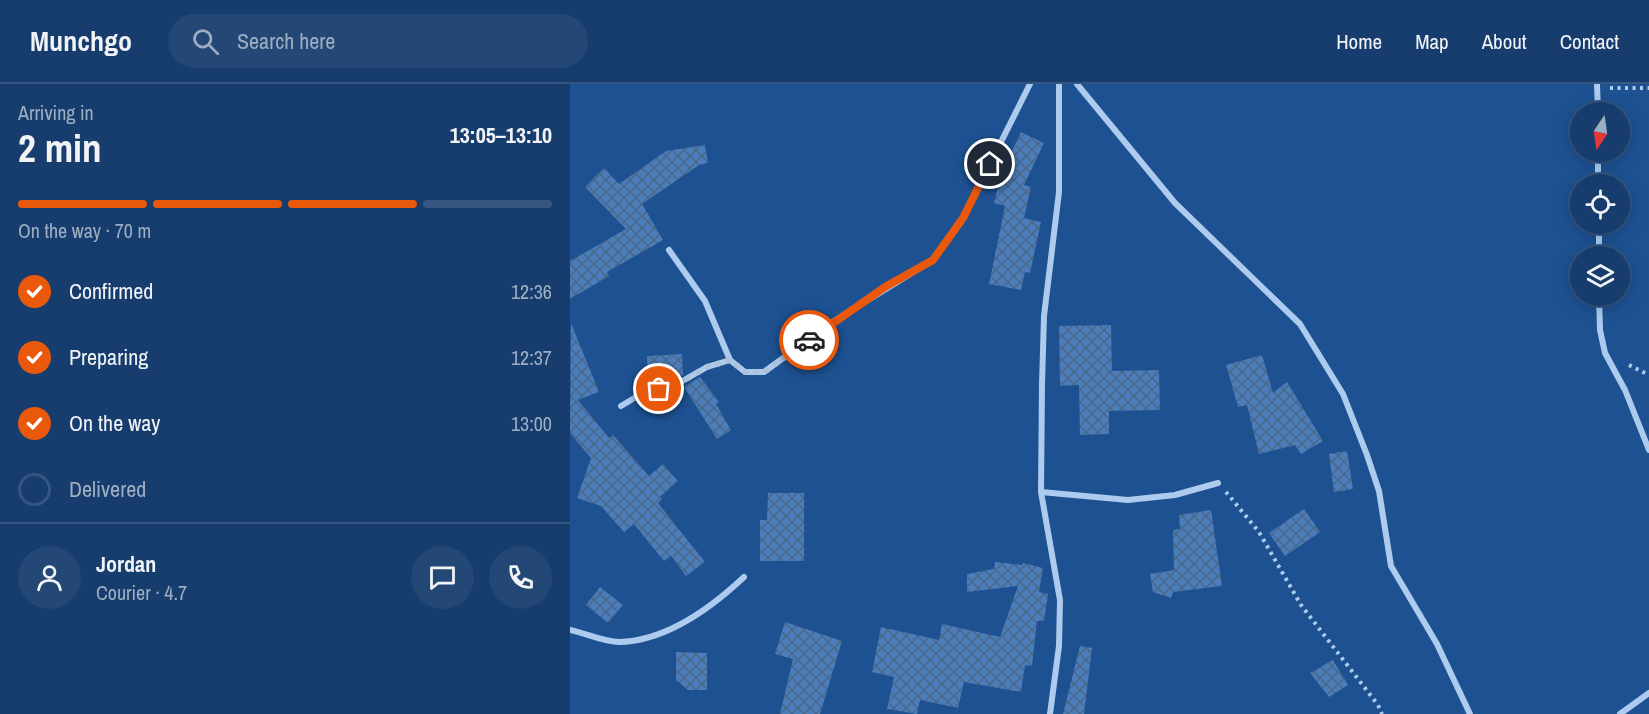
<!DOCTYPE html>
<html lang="en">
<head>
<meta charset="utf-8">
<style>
	body { margin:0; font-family:"Archivo Narrow",sans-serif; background:#234875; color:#f1f3f6; height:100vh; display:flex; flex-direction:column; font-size:22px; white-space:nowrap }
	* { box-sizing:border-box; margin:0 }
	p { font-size:20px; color:#9eaec2 }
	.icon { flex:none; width:33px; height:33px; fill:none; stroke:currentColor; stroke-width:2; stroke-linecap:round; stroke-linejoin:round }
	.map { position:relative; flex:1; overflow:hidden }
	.drawer { display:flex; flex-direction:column; background:#163d6d; width:570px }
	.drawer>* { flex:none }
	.needle { width:39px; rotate:193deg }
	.controls { position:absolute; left:1000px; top:18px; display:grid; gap:12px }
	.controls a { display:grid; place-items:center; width:60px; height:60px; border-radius:50%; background:#163d6d; box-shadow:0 3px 15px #0003,0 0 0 2px #355680; font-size:30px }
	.pin { position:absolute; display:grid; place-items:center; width:51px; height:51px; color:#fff; margin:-26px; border:3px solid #fff; border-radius:50%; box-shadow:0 2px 6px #0007 }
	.courier { position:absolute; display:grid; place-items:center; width:60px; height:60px; margin:-30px; border:4px solid #ea580c; border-radius:50%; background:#fff; color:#222; box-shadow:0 2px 8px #0007 }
	.summary em { font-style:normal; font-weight:700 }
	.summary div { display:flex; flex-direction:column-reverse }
	.summary { display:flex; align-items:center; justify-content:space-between; height:102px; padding:0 18px }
	h1 { font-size:39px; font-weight:700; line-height:45px }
	.bar { display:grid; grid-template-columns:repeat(4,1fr); gap:9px 6px; align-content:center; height:72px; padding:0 18px }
	.bar i { height:8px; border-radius:4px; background:#355680 }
	.bar .active { background:#ea580c }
	.bar p { grid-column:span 4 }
	.line { display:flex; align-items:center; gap:15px; padding:0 18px; border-top:2px solid #355680 }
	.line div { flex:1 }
	.round { display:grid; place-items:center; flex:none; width:63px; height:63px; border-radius:32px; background:#234875 }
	ol { padding:0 18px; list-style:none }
	li { display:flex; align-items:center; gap:18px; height:66px }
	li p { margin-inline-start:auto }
	li .icon { padding:6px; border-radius:50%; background:#ea580c; color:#fff; stroke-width:4 }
	li:last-child { color:#9eaec2 }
	li i { width:33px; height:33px; border:3px solid #355680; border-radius:50% }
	header { display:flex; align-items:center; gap:36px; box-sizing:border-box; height:84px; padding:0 30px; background:#163d6d; border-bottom:2px solid #355680 }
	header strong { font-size:28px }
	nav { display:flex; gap:33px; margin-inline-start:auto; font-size:21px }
	.search { width:420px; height:54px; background:#234875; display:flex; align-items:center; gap:15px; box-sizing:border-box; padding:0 21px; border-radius:33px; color:#9eaec2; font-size:22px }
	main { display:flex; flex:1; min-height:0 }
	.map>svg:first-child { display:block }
	.building { fill:url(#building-cross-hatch) }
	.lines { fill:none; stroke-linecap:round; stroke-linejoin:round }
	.path { stroke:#adcbee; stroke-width:4; stroke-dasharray:3 4.5; stroke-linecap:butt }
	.minor { stroke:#adcbee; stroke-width:6 }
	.done { stroke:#b0c2d8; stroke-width:6; stroke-dasharray:0 10.8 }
	.route { stroke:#ea580c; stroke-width:8 }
</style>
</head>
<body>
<header>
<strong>Munchgo</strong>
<div class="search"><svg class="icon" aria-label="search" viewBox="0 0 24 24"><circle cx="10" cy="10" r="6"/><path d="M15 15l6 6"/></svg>Search here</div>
<nav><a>Home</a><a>Map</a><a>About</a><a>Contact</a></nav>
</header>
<main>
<section class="drawer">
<div class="summary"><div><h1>2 min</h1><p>Arriving in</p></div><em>13:05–13:10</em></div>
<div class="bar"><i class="active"></i><i class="active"></i><i class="active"></i><i></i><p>On the way · 70 m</p></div>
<ol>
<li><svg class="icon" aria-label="check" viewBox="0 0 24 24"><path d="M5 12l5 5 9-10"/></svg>Confirmed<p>12:36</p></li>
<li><svg class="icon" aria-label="check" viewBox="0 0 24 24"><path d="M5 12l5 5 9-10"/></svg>Preparing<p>12:37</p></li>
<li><svg class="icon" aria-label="check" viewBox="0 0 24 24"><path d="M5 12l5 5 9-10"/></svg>On the way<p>13:00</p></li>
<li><i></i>Delivered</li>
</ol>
<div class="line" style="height:108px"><a class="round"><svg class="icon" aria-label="person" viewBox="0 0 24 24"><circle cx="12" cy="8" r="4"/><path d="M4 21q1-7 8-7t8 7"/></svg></a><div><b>Jordan</b><p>Courier · 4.7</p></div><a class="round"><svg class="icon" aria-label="chat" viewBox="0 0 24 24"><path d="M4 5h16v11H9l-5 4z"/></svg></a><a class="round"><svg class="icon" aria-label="phone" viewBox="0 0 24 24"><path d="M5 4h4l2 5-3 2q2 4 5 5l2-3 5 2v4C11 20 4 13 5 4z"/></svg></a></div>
</section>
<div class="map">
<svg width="1079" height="630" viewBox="0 0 1079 630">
	<defs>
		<pattern id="building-cross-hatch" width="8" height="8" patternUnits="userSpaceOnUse" patternTransform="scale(1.5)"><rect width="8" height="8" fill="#4a7dba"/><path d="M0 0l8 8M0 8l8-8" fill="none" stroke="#4b6788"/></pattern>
	</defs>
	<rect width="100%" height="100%" fill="#1d5191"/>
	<g class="building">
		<polygon points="451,48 474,59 454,101 461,103 454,134 471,138 460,189 455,188 451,206 419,200 435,122 424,119 431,90"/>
		<polygon points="135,61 138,79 129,81 72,120 93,156 37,188 39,192 0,215 0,177 56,145 15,103 34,84 49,100 96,67"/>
		<polygon points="1,239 29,308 8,316 39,354 43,351 79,392 93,380 108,397 90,413 92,415 88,419 135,478 116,492 101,472 94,477 64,440 54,448 31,422 7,414 21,374 0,349"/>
		<polygon points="541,241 542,287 589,286 590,326 539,327 539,350 510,351 509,301 490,302 489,242"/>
		<polygon points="112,270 113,291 105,295 78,297 77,272"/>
		<polygon points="692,271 703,309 717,298 753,357 731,370 725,361 689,370 677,321 668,323 656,281"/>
		<polygon points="130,293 149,318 146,320 161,346 147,355 114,303"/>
		<polygon points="777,367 783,405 764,408 759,370"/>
		<polygon points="198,409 234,409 234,477 190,477 190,436 197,436"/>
		<polygon points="734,425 750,448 715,472 699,449"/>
		<polygon points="641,426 652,502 603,508 601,514 583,508 580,490 604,486 603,446 610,445 609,431"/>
		<polygon points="425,478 452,481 453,479 473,484 469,508 478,510 474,537 467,537 462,582 455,581 451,608 394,598 388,624 350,616 347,630 317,625 324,593 302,588 311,543 369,556 372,540 430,553 448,502 397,508 397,490 424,485"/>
		<polygon points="30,503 53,521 38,539 16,521"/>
		<polygon points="215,538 272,557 250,630 210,630 223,575 205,570"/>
		<polygon points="510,562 522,564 514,630 493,630"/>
		<polygon points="106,568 137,569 137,606 118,606 106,596"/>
		<polygon points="763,576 778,601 759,613 740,589"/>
	</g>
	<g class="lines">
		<g class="path">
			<polyline points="1040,4 1079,4"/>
			<polyline points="1059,281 1079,291"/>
			<polyline points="656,408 689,448 731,521 808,621 812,630"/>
		</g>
		<g class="minor">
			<polyline points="507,0 605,119 730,240 773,310 797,371 809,407 821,482 867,560 900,630"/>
			<polyline points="1027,0 1028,28"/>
			<polyline points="1028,68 1028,100"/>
			<polyline points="1029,140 1029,172"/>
			<polyline points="99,166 135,217 160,276 175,288 194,288 264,237 363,176 393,134 460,0"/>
			<polyline points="1029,212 1030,246 1035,269 1055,306 1079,366"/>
			<polyline points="51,322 76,307 102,303 137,283 160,276"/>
			<polyline points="471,408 558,416 605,411 648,399"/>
			<path d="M0 546C15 549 34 558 49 558 97 557 141 524 174 493"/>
			<polyline points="480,630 489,562 490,516 471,408 472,300 474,232 489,108 489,0"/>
			<polyline points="1050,630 1079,609"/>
		</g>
	</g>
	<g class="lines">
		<polyline class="done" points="89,305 102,303 137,283 160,276 175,288 194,288 239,256"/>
		<polyline class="route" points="239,256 315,203 363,176 393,134 420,80"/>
	</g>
</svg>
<div class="controls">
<a><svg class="needle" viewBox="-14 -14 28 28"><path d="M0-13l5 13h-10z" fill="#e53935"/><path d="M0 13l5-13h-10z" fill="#9eaec2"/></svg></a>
<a><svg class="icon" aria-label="locate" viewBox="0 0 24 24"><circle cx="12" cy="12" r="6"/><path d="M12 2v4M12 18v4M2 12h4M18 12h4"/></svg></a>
<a><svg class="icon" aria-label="layers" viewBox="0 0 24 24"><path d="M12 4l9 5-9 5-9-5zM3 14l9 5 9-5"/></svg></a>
</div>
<div class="pin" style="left:89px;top:305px;background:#ea580c"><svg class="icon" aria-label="bag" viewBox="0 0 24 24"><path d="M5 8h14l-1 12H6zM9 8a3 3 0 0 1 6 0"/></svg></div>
<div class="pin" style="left:420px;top:80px;background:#1f2937"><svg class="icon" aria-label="home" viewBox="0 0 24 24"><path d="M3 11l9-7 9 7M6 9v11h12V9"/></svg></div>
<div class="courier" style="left:239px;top:256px"><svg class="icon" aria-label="car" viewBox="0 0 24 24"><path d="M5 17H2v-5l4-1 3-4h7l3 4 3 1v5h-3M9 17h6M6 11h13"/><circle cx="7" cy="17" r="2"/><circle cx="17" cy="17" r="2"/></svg></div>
</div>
</main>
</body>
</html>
